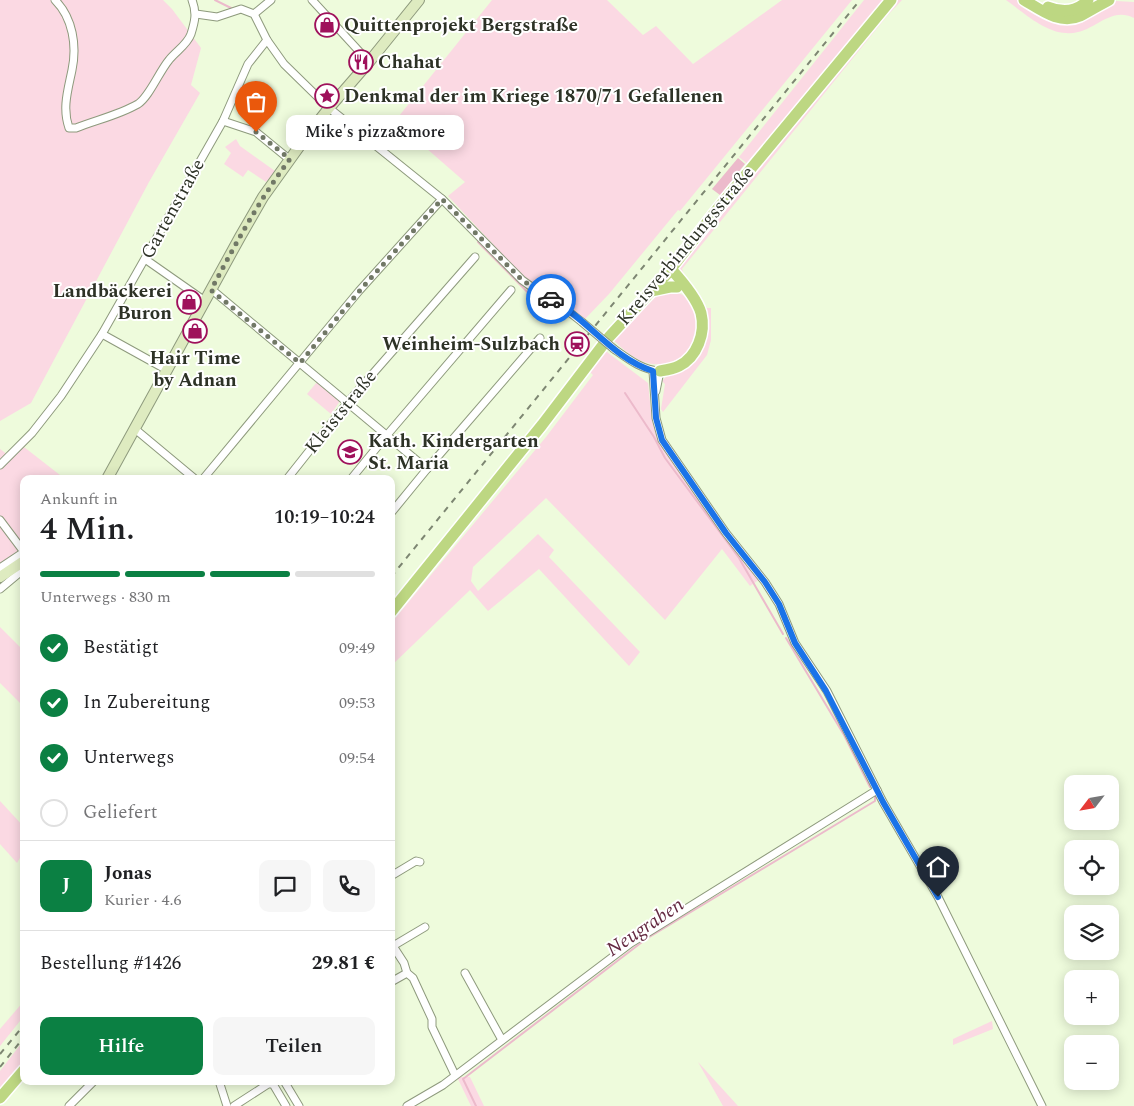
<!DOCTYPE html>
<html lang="de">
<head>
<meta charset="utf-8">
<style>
	body { margin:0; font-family:Spectral,serif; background:#f6f6f6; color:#202124; height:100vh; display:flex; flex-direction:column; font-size:19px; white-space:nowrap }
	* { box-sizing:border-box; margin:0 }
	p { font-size:16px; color:#757577 }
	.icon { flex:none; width:28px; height:28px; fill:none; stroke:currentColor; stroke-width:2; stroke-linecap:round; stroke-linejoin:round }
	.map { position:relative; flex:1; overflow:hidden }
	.panel { position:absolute; left:20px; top:475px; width:375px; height:610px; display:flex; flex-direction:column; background:#fff; border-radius:10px; box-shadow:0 2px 12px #0003 }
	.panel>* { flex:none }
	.needle { width:32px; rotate:239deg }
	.tools { position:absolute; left:1064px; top:775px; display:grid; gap:10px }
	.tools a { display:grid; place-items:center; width:55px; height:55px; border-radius:10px; background:#fff; box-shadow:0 2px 12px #0003; font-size:25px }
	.pin { position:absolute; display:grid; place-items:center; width:42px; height:42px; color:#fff; margin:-51px -21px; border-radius:50% 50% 50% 0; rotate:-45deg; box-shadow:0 0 5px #0007 }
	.pin .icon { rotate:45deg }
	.courier { position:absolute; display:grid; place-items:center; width:50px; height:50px; margin:-25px; border:4px solid #1a73e8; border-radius:50%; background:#fff; color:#222; box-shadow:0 1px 6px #0007 }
	.bubble { position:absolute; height:35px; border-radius:10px; background:#fff; box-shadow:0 2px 12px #0003; font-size:16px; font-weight:600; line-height:35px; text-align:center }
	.head em { font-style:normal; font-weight:600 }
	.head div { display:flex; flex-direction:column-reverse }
	.head { display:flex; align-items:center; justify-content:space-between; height:85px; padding:0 20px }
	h1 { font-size:32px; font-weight:600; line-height:38px }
	.bar { display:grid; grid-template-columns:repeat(4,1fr); gap:8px 5px; align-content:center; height:60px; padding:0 20px }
	.bar i { height:6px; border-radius:4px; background:#e0e0e0 }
	.bar .current { background:#0b8043 }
	.bar p { grid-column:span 4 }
	.line { display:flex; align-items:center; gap:12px; padding:0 20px; border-top:1px solid #e0e0e0 }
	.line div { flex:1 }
	.round { display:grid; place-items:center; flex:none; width:52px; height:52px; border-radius:10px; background:#f6f6f6 }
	ol { padding:0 20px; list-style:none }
	li { display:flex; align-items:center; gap:15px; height:55px }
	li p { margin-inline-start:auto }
	li .icon { padding:5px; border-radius:50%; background:#0b8043; color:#fff; stroke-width:4 }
	li:last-child { color:#757577 }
	li i { width:28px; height:28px; border:2px solid #e0e0e0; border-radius:50% }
	.action { display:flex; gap:10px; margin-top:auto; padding:10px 20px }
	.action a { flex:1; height:58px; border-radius:10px; background:#0b8043; color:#fff; font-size:20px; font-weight:600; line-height:58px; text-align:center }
	.action a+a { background:#f6f6f6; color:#202124 }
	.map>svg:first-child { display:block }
	.green { fill:#fbd9e3 }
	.water { fill:#ecbacb }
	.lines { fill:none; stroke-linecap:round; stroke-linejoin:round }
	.stream { stroke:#ecbacb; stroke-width:2 }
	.street-casing { stroke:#8e9a7d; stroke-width:9 }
	.secondary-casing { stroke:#8e9a7d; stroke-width:12 }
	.primary-casing { stroke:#fff; stroke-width:14 }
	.street { stroke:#fff; stroke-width:7 }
	.secondary { stroke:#deebc0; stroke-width:10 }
	.primary { stroke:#bdd782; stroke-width:11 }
	.rail { stroke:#7d8672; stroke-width:2; stroke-dasharray:6 6; stroke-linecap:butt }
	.street-bridge-casing { stroke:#8e9a7d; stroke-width:9; stroke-linecap:butt }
	.street-bridge { stroke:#fff; stroke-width:7 }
	.done { stroke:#717866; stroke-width:5; stroke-dasharray:0 9 }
	.route { stroke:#1a73e8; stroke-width:6 }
	.labels { text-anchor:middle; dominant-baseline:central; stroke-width:4; stroke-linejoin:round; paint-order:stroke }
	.poi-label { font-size:19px; font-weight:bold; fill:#2d3226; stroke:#fff; text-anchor:start }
	.street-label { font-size:19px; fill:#2d3226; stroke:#fff }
	.water-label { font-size:20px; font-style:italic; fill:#642941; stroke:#fff }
</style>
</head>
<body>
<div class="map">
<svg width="1134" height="1106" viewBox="0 0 1134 1106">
	<rect width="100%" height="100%" fill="#eefbdc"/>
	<g class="green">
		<polygon points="0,0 163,0 172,9 201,48 191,85 200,93 149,182 31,403 0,421"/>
		<polygon points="492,0 607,0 643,35 656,26 693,64 782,0 852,0 680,211 678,210 609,294 585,319 561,300 528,282 448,196 465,182 395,121"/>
		<polygon points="864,0 886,0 749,165 739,157"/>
		<path d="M896 0H902L887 16 682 269C686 283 700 295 707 308H711V340L707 355 663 412 661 409 665 384 662 381 706 334 679 272V267L748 178Z"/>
		<path d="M1006 0H1020L1042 14 1116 1 1134 2V18C1108 5 1093 36 1066 33 1044 32 1023 12 1006 0Z"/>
		<polygon points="236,139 240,146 275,171 266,182 248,170 243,177 224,164 231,153 225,147"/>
		<path d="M668 290C674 292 681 293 686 297 690 301 692 305 694 310 709 343 676 373 644 362 631 357 622 348 612 339L660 293Z"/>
		<polygon points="603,349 648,383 652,421 657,438 705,506 760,579 750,586 722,549 665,620 546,498 473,567 471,581 478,591 538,534 554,550 549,557 640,652 629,666 539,569 488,611 470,590 391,666 391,623 546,437 593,375 587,369"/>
		<polygon points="317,382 340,401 331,414 307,394"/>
		<polygon points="24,447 65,479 24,479 24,551 0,568 0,449 12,458"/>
		<polygon points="0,627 24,651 24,707 0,683"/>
		<polygon points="0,801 24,827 24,851 17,863 0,844"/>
		<polygon points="24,1001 24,1016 0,1046 0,1029"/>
		<polygon points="992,1021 993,1029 953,1045 953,1039"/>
		<polygon points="24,1040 24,1063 0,1092 0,1071"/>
		<polygon points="698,1062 738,1106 723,1106"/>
		<polygon points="457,1077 470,1077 484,1106 471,1106"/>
	</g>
	<polygon class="water" points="738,158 745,164 720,195 712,189"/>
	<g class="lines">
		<g class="stream">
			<polyline points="215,0 233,9"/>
			<polyline points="478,242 552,317"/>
			<polyline points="625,393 654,437 665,458 739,558 783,634"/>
			<polyline points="786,638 844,735 870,787"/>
			<polyline points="476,1106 463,1079 646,939 875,801 875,796"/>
		</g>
		<g class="street-casing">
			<g id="street">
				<path d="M55 0C73 18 77 46 72 70 68 90 62 108 69 128H76C96 120 119 115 138 104 149 97 159 72 169 60 176 51 187 45 191 34 195 21 197 13 192 0"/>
				<polyline points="312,0 369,62"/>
				<polyline points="196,14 217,17 241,9 254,14 267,40 284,64 329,108 442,199 522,280 540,293 555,301 582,322"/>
				<polyline points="254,14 271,0"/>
				<polyline points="223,121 256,132 289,159"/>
				<polyline points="145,259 205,301"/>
				<polyline points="211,289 427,469"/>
				<polyline points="102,334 167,370"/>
				<path d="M614 349C628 359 642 370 660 371L656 391"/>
				<polyline points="653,371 656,418 662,440 726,533 765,582 779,604 795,643 827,691 883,802 938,897 1042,1106"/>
				<polyline points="135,429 195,479"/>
				<polyline points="0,465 32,433 61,396 102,334 223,121 248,64 267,40"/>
				<polyline points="203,479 359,291 442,199"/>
				<polyline points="287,479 348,402 475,257"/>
				<polyline points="351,479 387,435 511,290"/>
				<polyline points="391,513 427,469 540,338"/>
				<polyline points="0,520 24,552"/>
				<polyline points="0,568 24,552"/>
				<polyline points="0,589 24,569"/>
				<polyline points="391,876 416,861 420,862"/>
				<polyline points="391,943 404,963 407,973 413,978 432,1019 432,1027 455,1075"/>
				<polyline points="393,946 425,927"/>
				<polyline points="465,973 502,1040"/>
				<polyline points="391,982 407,973"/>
				<polyline points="219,1081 227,1106"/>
				<polyline points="284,1081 299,1106"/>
				<polyline points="69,1106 94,1081"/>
				<polyline points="234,1106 268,1084 273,1084 286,1106"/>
				<polyline points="407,1106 443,1085 631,943 877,790"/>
			</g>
		</g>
		<g class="secondary-casing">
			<g id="secondary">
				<polyline points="107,479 240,237 263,197 306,137 329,108 369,62 419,0"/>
				<polyline points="0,577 24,561"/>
			</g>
		</g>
		<g class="primary-casing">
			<g id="primary">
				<path d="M1024 0C1041 10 1060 25 1080 16 1090 11 1099 5 1109 0"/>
				<path d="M1048 7C1063 13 1077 12 1088 0"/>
				<polyline points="651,291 670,287 677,287"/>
				<path d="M660 371C666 370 673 369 679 366 697 357 706 333 701 313 697 299 681 280 671 269"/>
				<polyline points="391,612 542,425 609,337 667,274 720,206 891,0"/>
				<polyline points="0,1098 24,1070"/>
			</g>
		</g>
		<use href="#street" class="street"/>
		<use href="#secondary" class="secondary"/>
		<use href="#primary" class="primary"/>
		<g class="rail">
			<polyline points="391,577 860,0"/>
			<polyline points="0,1054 24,1025"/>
			<polyline points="0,1067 24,1037"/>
		</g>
		<g class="street-bridge-casing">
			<polyline id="street-bridge" points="582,322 614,349"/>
		</g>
		<use href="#street-bridge" class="street-bridge"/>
	</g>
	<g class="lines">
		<path class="done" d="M256 132 290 159C259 200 235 245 211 290L300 363 362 288 442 199 522 280 551 299"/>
		<path class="route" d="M551 299C588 319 612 358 653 371L656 418 662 440 726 533 765 582 779 604 795 643 826 691 883 802 938 897"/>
	</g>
	<defs>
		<g id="shop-ring" transform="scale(1.25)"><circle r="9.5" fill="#fff" stroke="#9f115b" stroke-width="1.5"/><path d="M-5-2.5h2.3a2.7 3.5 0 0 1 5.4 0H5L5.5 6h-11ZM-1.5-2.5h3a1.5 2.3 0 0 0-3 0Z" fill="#9f115b"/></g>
		<g id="restaurant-ring" transform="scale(1.25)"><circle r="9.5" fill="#fff" stroke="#9f115b" stroke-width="1.5"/><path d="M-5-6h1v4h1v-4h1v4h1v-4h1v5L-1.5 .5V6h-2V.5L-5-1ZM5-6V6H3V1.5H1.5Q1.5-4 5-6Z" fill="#9f115b"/></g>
		<g id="sight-ring" transform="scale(1.25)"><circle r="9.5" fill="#fff" stroke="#9f115b" stroke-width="1.5"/><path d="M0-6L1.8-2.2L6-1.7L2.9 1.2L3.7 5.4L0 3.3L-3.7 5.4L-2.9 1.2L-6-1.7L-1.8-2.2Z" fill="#9f115b"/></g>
		<g id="station-ring" transform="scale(1.25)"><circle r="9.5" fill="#fff" stroke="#9f115b" stroke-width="1.5"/><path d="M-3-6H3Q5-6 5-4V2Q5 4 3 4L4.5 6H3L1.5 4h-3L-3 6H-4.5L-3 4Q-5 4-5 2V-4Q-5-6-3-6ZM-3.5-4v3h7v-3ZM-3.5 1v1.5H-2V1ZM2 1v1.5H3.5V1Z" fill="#9f115b"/></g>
		<g id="school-ring" transform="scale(1.25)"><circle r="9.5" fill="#fff" stroke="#9f115b" stroke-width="1.5"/><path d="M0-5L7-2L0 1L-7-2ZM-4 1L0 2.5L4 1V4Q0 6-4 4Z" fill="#9f115b"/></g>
	</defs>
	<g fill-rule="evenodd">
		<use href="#shop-ring" x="327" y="25"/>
		<use href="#restaurant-ring" x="361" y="62"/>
		<use href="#sight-ring" x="327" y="96"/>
		<use href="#shop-ring" x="189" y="302"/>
		<use href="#shop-ring" x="195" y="331"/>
		<use href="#station-ring" x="577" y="344"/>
		<use href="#school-ring" x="350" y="452"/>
	</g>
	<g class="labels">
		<g class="poi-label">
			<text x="344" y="25">Quittenprojekt Bergstraße</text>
			<text x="378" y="62">Chahat</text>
			<text x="344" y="96">Denkmal der im Kriege 1870/71 Gefallenen</text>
			<text x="172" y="291" text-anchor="end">Landbäckerei<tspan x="172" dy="22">Buron</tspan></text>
			<text x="560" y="344" text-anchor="end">Weinheim-Sulzbach</text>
			<text x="195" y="358" text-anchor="middle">Hair Time<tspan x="195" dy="22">by Adnan</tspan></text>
			<text x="368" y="441">Kath. Kindergarten<tspan x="368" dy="22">St. Maria</tspan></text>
		</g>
		<g class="street-label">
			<text transform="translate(173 209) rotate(-61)">Gartenstraße</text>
			<text transform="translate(686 246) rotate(-50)">Kreisverbindungsstraße</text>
			<text transform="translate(341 412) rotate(-51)">Kleiststraße</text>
		</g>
		<g class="water-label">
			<text transform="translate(645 927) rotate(-34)">Neugraben</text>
		</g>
	</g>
</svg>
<div class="tools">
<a><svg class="needle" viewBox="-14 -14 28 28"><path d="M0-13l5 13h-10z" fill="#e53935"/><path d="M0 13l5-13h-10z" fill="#757577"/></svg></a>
<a><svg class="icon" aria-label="locate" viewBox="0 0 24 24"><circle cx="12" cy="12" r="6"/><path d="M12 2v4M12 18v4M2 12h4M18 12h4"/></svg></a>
<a><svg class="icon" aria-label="layers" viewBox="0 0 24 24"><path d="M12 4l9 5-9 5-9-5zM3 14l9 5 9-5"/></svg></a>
<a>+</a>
<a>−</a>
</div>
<div class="pin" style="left:256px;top:132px;background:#ea580c"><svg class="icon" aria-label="bag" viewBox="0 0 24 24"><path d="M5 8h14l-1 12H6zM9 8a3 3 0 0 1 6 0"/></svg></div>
<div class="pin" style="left:938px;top:897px;background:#1f2937"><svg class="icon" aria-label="home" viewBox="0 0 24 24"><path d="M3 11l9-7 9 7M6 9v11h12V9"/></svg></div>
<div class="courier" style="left:551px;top:299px"><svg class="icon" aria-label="car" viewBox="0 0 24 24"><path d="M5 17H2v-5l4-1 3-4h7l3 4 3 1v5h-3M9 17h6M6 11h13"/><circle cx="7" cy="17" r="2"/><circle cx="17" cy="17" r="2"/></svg></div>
<div class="bubble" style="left:286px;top:115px;width:178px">Mike's pizza&amp;more</div>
<section class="panel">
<div class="head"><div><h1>4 Min.</h1><p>Ankunft in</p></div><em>10:19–10:24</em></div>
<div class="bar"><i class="current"></i><i class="current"></i><i class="current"></i><i></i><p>Unterwegs · 830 m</p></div>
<ol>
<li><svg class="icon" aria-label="check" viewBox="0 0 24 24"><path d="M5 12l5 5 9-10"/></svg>Bestätigt<p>09:49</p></li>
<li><svg class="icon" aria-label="check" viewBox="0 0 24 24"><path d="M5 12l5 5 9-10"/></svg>In Zubereitung<p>09:53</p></li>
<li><svg class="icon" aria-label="check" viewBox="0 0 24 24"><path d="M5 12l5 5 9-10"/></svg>Unterwegs<p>09:54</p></li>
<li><i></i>Geliefert</li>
</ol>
<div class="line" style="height:90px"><b class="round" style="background:#0b8043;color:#fff">J</b><div><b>Jonas</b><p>Kurier · 4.6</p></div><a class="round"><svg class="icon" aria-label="chat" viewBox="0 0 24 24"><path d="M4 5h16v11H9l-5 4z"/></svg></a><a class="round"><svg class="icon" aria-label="phone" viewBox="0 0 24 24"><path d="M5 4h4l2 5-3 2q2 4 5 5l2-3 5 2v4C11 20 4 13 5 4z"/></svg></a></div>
<div class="line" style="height:65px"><div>Bestellung #1426</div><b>29.81 €</b></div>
<div class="action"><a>Hilfe</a><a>Teilen</a></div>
</section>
</div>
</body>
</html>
